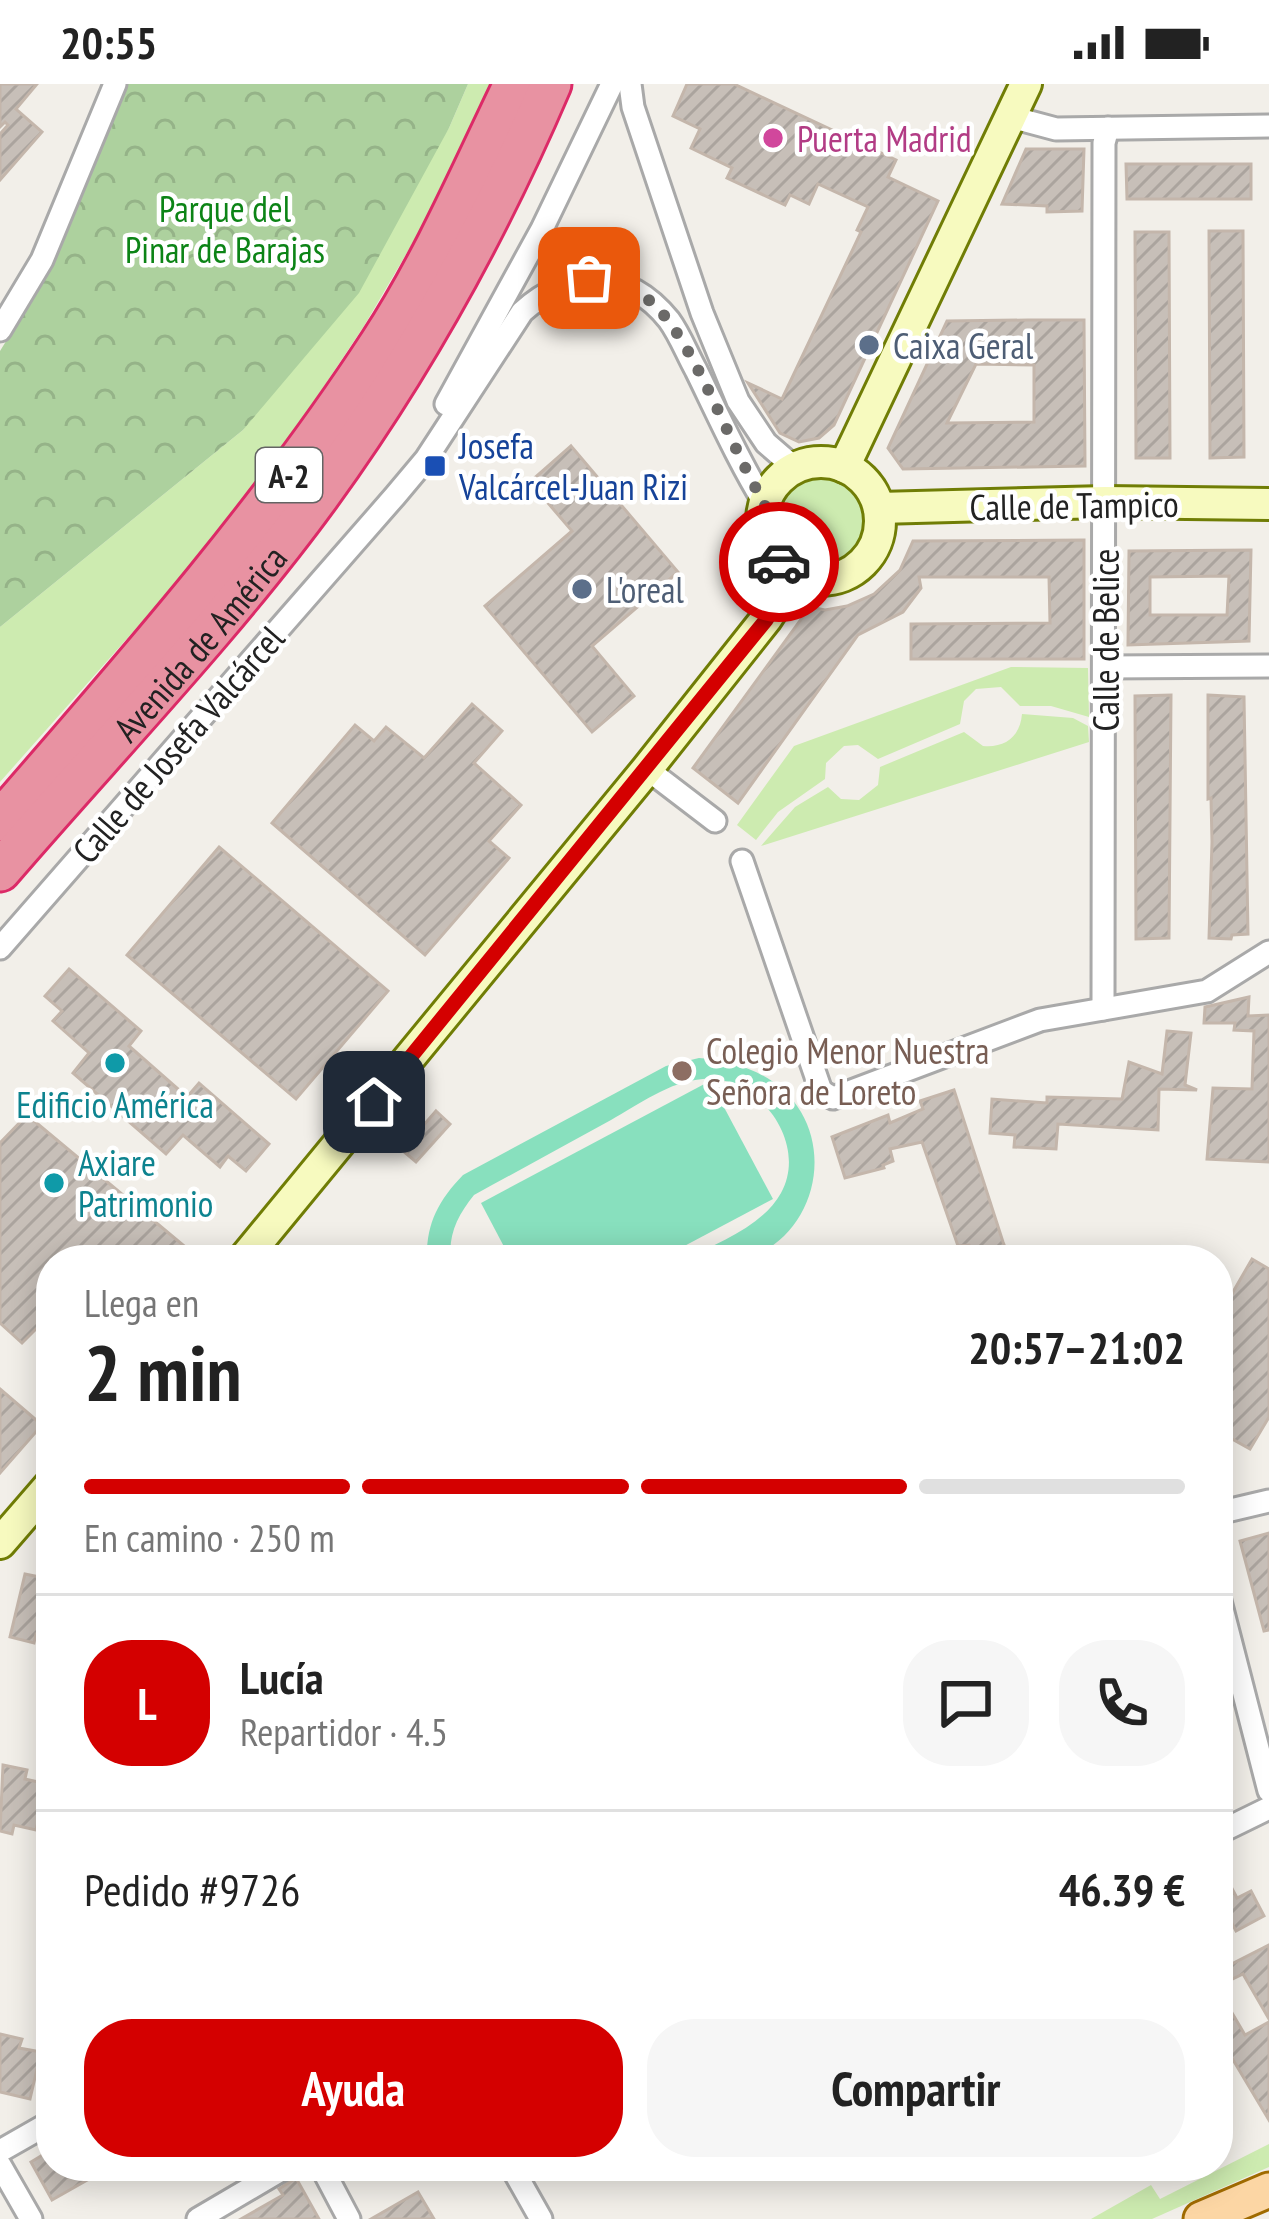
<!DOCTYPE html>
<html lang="es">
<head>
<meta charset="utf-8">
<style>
	body { margin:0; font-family:"PT Sans Narrow",sans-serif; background:#f6f6f6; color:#222; height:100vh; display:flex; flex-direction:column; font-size:45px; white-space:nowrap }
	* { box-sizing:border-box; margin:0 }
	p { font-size:39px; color:#767676 }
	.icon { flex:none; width:66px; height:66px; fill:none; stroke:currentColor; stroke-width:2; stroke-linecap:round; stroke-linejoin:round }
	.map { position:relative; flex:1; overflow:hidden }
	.details { position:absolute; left:36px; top:1161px; width:1197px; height:936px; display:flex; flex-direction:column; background:#fff; border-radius:48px; box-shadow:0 6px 30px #0003 }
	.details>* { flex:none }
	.pin { position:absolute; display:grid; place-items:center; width:102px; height:102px; color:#fff; margin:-51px; border-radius:24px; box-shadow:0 6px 18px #0006 }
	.courier { position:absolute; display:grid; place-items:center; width:120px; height:120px; margin:-60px; border:9px solid #d40000; border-radius:50%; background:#fff; color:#222; box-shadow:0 3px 15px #0007 }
	.head em { font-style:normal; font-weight:600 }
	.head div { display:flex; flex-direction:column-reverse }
	.head { display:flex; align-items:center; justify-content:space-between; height:204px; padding:0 48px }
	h1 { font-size:78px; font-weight:600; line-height:90px }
	.bar { display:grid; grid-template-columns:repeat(4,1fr); gap:18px 12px; align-content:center; height:144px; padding:0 48px }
	.bar i { height:15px; border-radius:9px; background:#e0e0e0 }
	.bar .current { background:#d40000 }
	.bar p { grid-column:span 4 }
	.line { display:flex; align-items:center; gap:30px; padding:0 48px; border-top:3px solid #e0e0e0 }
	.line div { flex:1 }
	.round { display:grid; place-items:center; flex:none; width:126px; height:126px; border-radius:48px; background:#f6f6f6 }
	.cta { display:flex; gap:24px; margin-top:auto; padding:24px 48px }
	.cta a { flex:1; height:138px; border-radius:48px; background:#d40000; color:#fff; font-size:48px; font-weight:600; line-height:138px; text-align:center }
	.cta a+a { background:#f6f6f6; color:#222 }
	.status { display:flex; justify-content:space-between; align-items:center; height:84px; padding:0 60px; background:#fff; direction:ltr }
	.status svg { height:33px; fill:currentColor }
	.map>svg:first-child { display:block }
	.grass { fill:#cdebb0 }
	.forest { fill:url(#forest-crowns) }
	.pitch { fill:#88e0be }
	.building { fill:url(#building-hatch); stroke:#c4b6ab; stroke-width:3; fill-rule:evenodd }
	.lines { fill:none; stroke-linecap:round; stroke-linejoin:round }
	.street-casing { stroke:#a9a9a9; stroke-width:27 }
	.secondary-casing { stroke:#707d05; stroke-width:36 }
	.primary-casing { stroke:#a06b00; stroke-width:39 }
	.highway-casing { stroke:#dc2a67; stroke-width:45 }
	.street { stroke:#fff; stroke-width:21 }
	.secondary { stroke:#f7fabf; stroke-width:30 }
	.primary { stroke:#fcd6a4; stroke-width:33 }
	.highway { stroke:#e892a2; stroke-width:39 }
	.done { stroke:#6b6a68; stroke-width:12; stroke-dasharray:0 21.6 }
	.route { stroke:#d40000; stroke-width:15 }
	.hotel-dot { fill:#d1479c; stroke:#fff; stroke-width:4.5 }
	.service-dot { fill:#5c6f8a; stroke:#fff; stroke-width:4.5 }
	.transit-dot { fill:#1a4fb4; stroke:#fff; stroke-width:4.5 }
	.culture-dot { fill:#0f9aa8; stroke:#fff; stroke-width:4.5 }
	.education-dot { fill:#8d6e63; stroke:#fff; stroke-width:4.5 }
	.labels { text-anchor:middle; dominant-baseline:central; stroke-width:9; stroke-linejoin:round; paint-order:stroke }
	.shield { fill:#fff; stroke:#646464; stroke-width:3 }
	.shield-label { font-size:33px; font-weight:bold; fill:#222 }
	.hotel-label { font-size:36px; fill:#b23c85; stroke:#fff; text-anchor:start }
	.park-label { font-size:36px; fill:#0c8416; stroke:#fff }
	.service-label { font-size:36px; fill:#4e5e75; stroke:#fff; text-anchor:start }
	.transit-label { font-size:36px; fill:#164399; stroke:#fff; text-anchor:start }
	.street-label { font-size:36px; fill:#222; stroke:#fff }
	.education-label { font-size:36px; fill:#785e54; stroke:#fff; text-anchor:start }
	.culture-label { font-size:36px; fill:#0d838f; stroke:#fff }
</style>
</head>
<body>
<div class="status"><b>20:55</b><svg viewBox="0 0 49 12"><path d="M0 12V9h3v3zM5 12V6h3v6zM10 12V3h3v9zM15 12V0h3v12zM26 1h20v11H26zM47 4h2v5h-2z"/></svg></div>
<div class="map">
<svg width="1269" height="2135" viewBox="0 0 1269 2135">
	<defs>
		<pattern id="forest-crowns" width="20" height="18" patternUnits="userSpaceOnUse" patternTransform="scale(3)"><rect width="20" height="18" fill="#add19e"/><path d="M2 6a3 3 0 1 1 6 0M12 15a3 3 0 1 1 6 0" fill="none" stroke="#95b388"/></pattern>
		<pattern id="building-hatch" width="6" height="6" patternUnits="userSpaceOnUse" patternTransform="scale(3)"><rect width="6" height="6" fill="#c7bfb8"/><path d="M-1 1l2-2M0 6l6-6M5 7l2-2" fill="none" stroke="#aba49e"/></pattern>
	</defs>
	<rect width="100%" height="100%" fill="#f2efe9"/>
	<g class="grass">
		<polygon points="468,0 495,0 429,131 364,242 271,382 178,497 0,698 0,543 243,346 449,44"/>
		<circle cx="822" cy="436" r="43"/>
		<polygon points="1011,583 1088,584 1089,633 1051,622 1020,622 1001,603 976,605 964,617 960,640 878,675 858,661 844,662 826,679 825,695 778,728 756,756 737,741 794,662"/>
		<path d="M1022 630 1073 634 1088 642 1089 658 761 762 795 723 828 703 841 715 859 716 878 701 880 683 964 648 983 662C1005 664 1020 653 1022 630Z"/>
		<polygon points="1269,2060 1269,2083 1152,2135 1091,2135 1151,2101 1160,2115"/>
	</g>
	<polygon class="forest" points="128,0 468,0 449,44 359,209 243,346 0,543 0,267 53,181"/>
	<g class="pitch">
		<path d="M699 974C738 977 779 991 801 1028 834 1084 804 1162 740 1176 723 1180 701 1176 684 1176 717 1159 762 1143 781 1109 809 1058 758 991 703 995 670 997 638 1021 611 1036 565 1061 520 1086 474 1111 458 1131 448 1150 451 1176H427C426 1140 438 1117 463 1091L666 982Z"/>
		<polygon points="710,997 773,1115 658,1176 511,1176 481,1119"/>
	</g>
	<g class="building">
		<polygon points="0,0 37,0 16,25 42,48 0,96 0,50 8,41 5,38 0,43"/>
		<polygon points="687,0 734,0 896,76 888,93 938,117 834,341 819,354 799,358 780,349 748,299 782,315 861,148 857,146 868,123 818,100 809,120 790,111 785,121 727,94 732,84 691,64 700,45 673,32"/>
		<polygon points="1026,65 1084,65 1082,127 1047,128 1047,122 1002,120"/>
		<polygon points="1126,80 1251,80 1251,115 1127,115"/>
		<polygon points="1209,147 1243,147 1244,373 1210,374"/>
		<polygon points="1135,148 1169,148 1170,374 1136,374"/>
		<path d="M1028 236H1084L1085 382 903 385 888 364 947 237ZM976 280 1034 281V338L947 339Z"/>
		<polygon points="571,362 678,488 592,562 634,612 592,648 485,522 572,447 530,398"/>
		<polygon points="1084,456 1084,575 911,575 911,540 1050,539 1049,493 919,493 921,504 903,528 858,551 738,719 693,684 810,523 825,526 847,522 874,510 900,486 913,457"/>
		<path d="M1251 466 1249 557 1128 561 1129 467ZM1229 492 1227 531H1150V493Z"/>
		<polygon points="1171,611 1169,854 1136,855 1135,612"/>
		<polygon points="1208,611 1244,613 1248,850 1232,851 1231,855 1209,854 1212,758 1211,714 1208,715"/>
		<polygon points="472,620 502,647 474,679 521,721 489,757 509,774 425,871 272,739 355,641 374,657 386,643 424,674"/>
		<polygon points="219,763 388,907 296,1015 127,871"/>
		<polygon points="69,885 141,947 129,962 187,1013 199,999 269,1060 246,1087 228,1072 220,1083 183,1051 166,1070 73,989 89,969 53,937 62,927 45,912"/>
		<polygon points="1249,913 1248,932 1269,931 1269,1078 1207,1075 1213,1004 1252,1005 1254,947 1234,946 1235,939 1204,939 1205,923"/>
		<polygon points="1167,947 1191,949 1185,1001 1197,1006 1159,1005 1158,1046 1058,1040 1056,1065 1014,1063 1015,1051 990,1049 992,1015 1047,1019 1047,1013 1122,1015 1129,978 1162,990"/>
		<polygon points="954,1006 1003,1158 1010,1176 972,1176 969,1161 958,1162 922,1058 890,1065 893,1077 883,1081 884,1084 845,1094 832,1053 888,1031 890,1039 923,1025 920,1017"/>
		<polygon points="436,1027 450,1040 416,1078 402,1066"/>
		<polygon points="27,1031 201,1176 51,1176 51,1230 22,1259 0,1239 0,1059"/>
		<polygon points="1252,1175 1269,1185 1269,1333 1250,1365 1218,1347 1218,1234"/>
		<polygon points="0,1305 42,1341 0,1389"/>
		<polygon points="1269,1449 1269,1546 1264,1547 1240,1457"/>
		<polygon points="25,1490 49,1495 47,1504 51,1505 51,1554 36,1550 34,1559 10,1553"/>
		<polygon points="3,1681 27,1686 25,1695 47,1700 36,1746 14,1741 12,1750 0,1747"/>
		<polygon points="1218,1778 1237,1814 1251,1807 1264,1832 1236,1847 1227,1830 1218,1835"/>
		<polygon points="1269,1861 1269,1935 1243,1890 1218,1902 1218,1887"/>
		<polygon points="1218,1905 1245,1951 1269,1938 1269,2036 1223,1959 1218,1961"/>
		<polygon points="0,1950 22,1955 19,1964 41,1968 30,2015 0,2008"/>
		<polygon points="51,2066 51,2082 112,2082 52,2116 31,2078"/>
		<polygon points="296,2094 319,2135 241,2135 283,2111 279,2105"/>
		<polygon points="418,2108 434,2135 371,2135"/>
	</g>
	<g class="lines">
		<g class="street-casing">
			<g id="street">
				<polyline points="630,0 633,23 702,229 738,317 766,359 795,384"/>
				<polyline points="1011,33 1056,45 1269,42"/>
				<polyline points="0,246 42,176 115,0"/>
				<polyline points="446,320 542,145 612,0"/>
				<polyline points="1106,583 1269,582"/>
				<polyline points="647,685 715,737"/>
				<polyline points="742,777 821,1007 833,1014 1040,936 1207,907 1269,868"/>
				<path d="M0 864 395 412 426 375 522 228C570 185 627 184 669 236 680 251 687 270 696 286 718 331 739 378 765 420"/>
				<polyline points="1103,925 1104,59 1108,44"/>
				<polyline points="1218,1429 1269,1417"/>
				<polyline points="1218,1509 1269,1707"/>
				<polyline points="1218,1749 1269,1724"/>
				<polyline points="0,2067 51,2038"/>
				<polyline points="0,2081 31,2135"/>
				<polyline points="321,2082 349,2135"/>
				<polyline points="511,2082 541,2135"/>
				<polyline points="198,2135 288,2082"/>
			</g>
		</g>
		<g class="secondary-casing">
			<g id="secondary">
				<circle cx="821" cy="437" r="59"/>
				<polyline points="844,383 1026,0"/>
				<polyline points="879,424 1105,418 1269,420"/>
				<polyline points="243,1176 647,685 766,535 795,491"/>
				<polyline points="0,1459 51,1400"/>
			</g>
		</g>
		<g class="primary-casing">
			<polyline id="primary" points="1201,2135 1269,2106"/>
		</g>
		<g class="highway-casing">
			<g id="highway">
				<path d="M0 737C134 583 268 431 380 259 433 178 472 87 514 0"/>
				<path id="s1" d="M0 787C105 665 225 541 319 412 412 284 489 145 551 0"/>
			</g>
		</g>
		<use href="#street" class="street"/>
		<use href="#secondary" class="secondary"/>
		<use href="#primary" class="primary"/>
		<use href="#highway" class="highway"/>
	</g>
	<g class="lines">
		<path class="done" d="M589 194C611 198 632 202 650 217 694 254 731 366 765 420L764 453 779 478"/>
		<polyline class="route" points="374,1018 766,536 795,490 779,478"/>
	</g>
	<circle class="hotel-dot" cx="773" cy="54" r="12"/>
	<g class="service-dot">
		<circle cx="869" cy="261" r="12"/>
		<circle cx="582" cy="505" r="12"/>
	</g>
	<rect class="transit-dot" x="423" y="370" width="24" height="24" rx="6"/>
	<g class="culture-dot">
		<circle cx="115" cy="979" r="12"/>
		<circle cx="54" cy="1099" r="12"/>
	</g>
	<circle class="education-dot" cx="682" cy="987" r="12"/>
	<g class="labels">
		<rect class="shield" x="256" y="364" width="66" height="54" rx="9"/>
		<g class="shield-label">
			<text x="289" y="391">A-2</text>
		</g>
		<g class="hotel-label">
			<text x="797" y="54">Puerta Madrid</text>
		</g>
		<g class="park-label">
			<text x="225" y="124">Parque del<tspan x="225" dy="41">Pinar de Barajas</tspan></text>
		</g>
		<g class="service-label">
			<text x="893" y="261">Caixa Geral</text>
			<text x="606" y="505">L'oreal</text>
		</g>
		<g class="transit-label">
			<text x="459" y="361">Josefa<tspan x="459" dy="41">Valcárcel-Juan Rizi</tspan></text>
		</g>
		<g class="street-label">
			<text transform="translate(1074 421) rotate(-1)">Calle de Tampico</text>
			<text transform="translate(1105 556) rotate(-90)">Calle de Belice</text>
			<text stroke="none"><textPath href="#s1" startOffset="303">Avenida de América</textPath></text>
			<text transform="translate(178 660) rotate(-49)">Calle de Josefa Valcárcel</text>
		</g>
		<g class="education-label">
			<text x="706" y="966">Colegio Menor Nuestra<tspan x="706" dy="41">Señora de Loreto</tspan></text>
		</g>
		<g class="culture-label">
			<text x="115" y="1020">Edificio América</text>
			<text x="78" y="1078" text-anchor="start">Axiare<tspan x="78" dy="41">Patrimonio</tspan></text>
		</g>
	</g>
</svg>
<div class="pin" style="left:589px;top:194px;background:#ea580c"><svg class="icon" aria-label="bag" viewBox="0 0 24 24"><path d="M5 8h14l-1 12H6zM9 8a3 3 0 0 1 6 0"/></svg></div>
<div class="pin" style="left:374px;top:1018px;background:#1f2937"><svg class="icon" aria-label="home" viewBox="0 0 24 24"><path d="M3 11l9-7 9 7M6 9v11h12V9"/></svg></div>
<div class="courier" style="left:779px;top:478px"><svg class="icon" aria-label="car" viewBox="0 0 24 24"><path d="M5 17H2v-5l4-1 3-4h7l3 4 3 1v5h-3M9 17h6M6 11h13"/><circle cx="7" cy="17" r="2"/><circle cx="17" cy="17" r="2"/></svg></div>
<section class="details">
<div class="head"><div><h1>2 min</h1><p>Llega en</p></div><em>20:57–21:02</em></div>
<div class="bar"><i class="current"></i><i class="current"></i><i class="current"></i><i></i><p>En camino · 250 m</p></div>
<div class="line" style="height:216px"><b class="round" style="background:#d40000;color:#fff">L</b><div><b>Lucía</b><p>Repartidor · 4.5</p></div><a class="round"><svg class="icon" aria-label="chat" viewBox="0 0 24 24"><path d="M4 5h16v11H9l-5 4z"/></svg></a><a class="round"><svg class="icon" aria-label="phone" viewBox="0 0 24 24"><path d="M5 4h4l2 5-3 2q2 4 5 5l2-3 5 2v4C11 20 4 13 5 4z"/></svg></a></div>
<div class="line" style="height:156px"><div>Pedido #9726</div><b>46.39 €</b></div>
<div class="cta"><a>Ayuda</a><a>Compartir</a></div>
</section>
</div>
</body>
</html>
